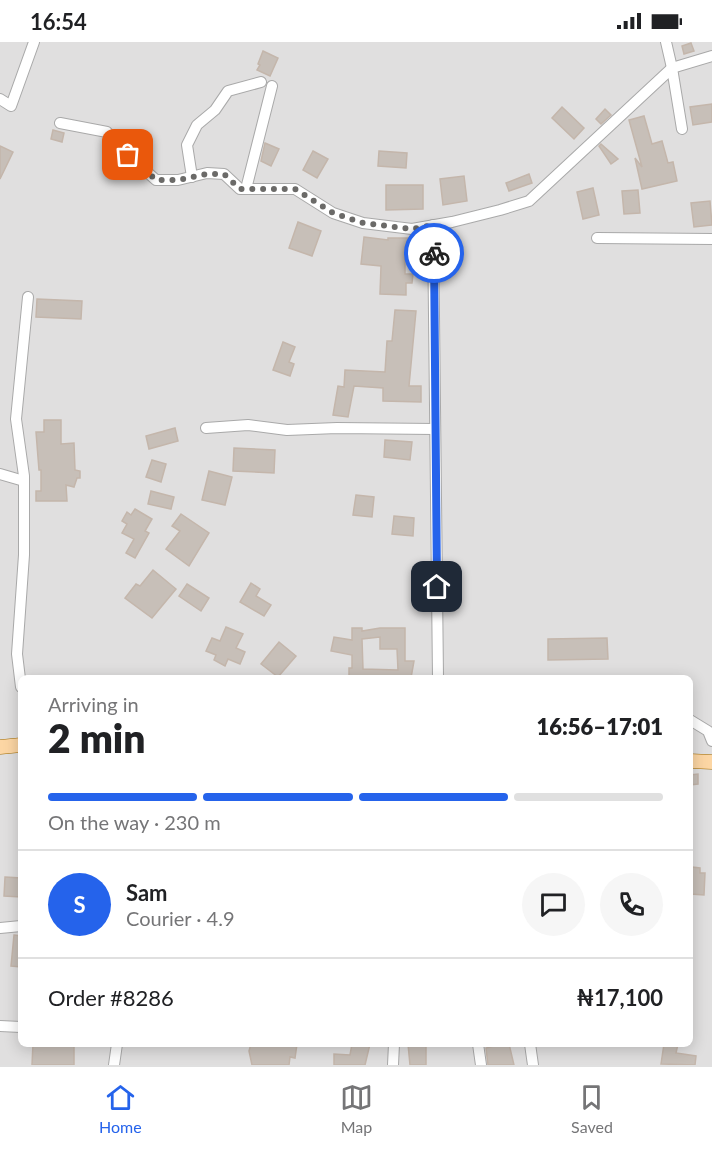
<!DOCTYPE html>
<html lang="en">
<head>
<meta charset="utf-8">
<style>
	body { margin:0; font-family:Lato,sans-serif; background:#f6f6f6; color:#202124; height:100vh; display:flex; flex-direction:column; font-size:22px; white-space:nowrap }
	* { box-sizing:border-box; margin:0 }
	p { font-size:20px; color:#757577 }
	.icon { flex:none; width:33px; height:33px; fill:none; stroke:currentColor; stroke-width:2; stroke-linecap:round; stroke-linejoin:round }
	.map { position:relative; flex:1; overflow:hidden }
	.drawer { position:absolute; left:18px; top:633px; width:675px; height:372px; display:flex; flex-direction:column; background:#fff; border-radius:9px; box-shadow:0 3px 15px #0003 }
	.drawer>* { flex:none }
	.pin { position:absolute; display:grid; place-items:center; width:51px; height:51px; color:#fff; margin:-26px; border-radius:12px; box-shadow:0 3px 9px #0006 }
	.courier { position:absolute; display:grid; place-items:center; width:60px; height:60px; margin:-30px; border:4px solid #2563eb; border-radius:50%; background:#fff; color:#222; box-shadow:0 2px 8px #0007 }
	.headline em { font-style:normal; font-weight:800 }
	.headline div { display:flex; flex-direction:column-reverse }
	.headline { display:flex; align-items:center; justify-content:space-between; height:102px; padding:0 30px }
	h1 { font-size:39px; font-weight:800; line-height:45px }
	.bar { display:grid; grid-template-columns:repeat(4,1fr); gap:9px 6px; align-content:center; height:72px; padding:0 30px }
	.bar i { height:8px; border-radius:4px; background:#e0e0e0 }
	.bar .active { background:#2563eb }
	.bar p { grid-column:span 4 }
	.line { display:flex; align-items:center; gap:15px; padding:0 30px; border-top:2px solid #e0e0e0 }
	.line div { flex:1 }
	.round { display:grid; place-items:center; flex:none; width:63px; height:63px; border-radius:32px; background:#f6f6f6 }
	.status { display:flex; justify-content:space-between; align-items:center; height:42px; padding:0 30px; background:#fff; direction:ltr }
	.status svg { height:16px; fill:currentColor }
	.dock { display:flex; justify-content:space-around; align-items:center; height:84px; border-top:2px solid #e0e0e0; background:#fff; font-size:16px; color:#757577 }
	.dock a { display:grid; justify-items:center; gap:3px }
	.dock .active { color:#2563eb }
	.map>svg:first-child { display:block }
	.residential { fill:#e0dfdf; fill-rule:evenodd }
	.building { fill:#c7bfb8; stroke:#c4b6ab; stroke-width:1.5; fill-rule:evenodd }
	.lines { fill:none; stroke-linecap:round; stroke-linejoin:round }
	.minor-casing { stroke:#a9a9a9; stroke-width:12 }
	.major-casing { stroke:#a06b00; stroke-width:15 }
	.minor { stroke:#fff; stroke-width:10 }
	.major { stroke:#fcd6a4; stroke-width:14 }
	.done { stroke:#6b6a68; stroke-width:6; stroke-dasharray:0 10.8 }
	.route { stroke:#2563eb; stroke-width:8 }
</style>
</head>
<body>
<div class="status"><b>16:54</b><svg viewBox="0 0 49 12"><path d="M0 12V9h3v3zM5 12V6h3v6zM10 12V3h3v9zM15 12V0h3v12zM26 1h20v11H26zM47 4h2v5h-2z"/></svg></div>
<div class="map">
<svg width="712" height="1023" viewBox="0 0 712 1023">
	<rect width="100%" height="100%" fill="#f2efe9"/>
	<path class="residential" d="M0 0H712V1023H0ZM21 636H690V1002H21Z"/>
	<g class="building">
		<polygon points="691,1 694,9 684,12 682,4"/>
		<polygon points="263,9 278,16 270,34 257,28 260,23 258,22"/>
		<polygon points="712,62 712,80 693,83 690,65"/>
		<polygon points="562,65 584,86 574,97 552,76"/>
		<polygon points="605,67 611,73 601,82 596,77"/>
		<polygon points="644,74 652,102 662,99 668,121 673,120 677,139 642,147 635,116 642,125 629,78"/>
		<polygon points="53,88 64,91 62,100 51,97"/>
		<polygon points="265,101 279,107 271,124 261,119"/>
		<polygon points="601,102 618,117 611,122 599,104"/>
		<polygon points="0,104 13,110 0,137"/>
		<polygon points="313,109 328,117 317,136 303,128"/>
		<polygon points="379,109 407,111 406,126 378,124"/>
		<polygon points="529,132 532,141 509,149 506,141"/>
		<polygon points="464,134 467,159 443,163 440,137"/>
		<polygon points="386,143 423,143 423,167 386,168"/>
		<polygon points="593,146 599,173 583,177 577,150"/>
		<polygon points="638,148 640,171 624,172 622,149"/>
		<polygon points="710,159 712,183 694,185 691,161"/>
		<polygon points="298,180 321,189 312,214 289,206"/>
		<polygon points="364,195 388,198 388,196 417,196 416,216 405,216 405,232 413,232 412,241 406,241 406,253 380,252 381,224 361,222"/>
		<polygon points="37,257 82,259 81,277 36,275"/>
		<polygon points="395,268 416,269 409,344 421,344 421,360 383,359 383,346 354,344 348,375 333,373 338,344 344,345 345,328 385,330 387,299 392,299"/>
		<polygon points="283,300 295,305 289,320 294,322 290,334 273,328"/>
		<polygon points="44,378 61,378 61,402 74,401 75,428 80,429 80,436 77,436 74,445 66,443 67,459 36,459 36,449 41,449 41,428 39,428 36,390 44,390"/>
		<polygon points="175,386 178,399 149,407 146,394"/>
		<polygon points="385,398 412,400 410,418 384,415"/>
		<polygon points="234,406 275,408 274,431 233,429"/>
		<polygon points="152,418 166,422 161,440 146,435"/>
		<polygon points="209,429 232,435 225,463 202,458"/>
		<polygon points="151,449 174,455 171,467 148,462"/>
		<polygon points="356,453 374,455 372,475 353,473"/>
		<polygon points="135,467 152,477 145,489 149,491 135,516 126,511 134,497 122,491 127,482 122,479 127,470 131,473"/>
		<polygon points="181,472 209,491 189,524 166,507 180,489 172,484"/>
		<polygon points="394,474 414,476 413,494 392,492"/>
		<polygon points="153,528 176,547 152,576 125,556 136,542 140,544"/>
		<polygon points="251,541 260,547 256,554 271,563 264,574 240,560"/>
		<polygon points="187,542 209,556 201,569 179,554"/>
		<polygon points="226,585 243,592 236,606 245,610 240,622 228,617 225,624 214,618 216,613 206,609 212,596 220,599"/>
		<path d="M352 586H362V589L380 586H405V619H414L411 636 349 635V626H352V613L331 609 334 595 352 598ZM380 595V607H397L398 628 363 627 362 597Z"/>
		<polygon points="607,596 608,617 548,618 548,597"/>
		<polygon points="279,600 296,614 278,635 261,622"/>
		<polygon points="698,732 698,742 690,743 690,733"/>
		<polygon points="692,825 700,826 700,831 705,831 704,853 690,852 690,829 692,829"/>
		<polygon points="5,835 21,836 21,855 4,854"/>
		<polygon points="14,893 21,894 21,925 11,924"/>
		<polygon points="33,1002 74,1002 74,1023 32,1023"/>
		<polygon points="251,1002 297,1002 295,1016 290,1015 289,1023 252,1023 249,1009"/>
		<polygon points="352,1002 370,1002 365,1023 334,1023 334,1012 350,1013"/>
		<polygon points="408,1002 426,1002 426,1023 410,1023"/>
		<polygon points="494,1002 502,1002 503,1004 509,1002 514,1023 488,1023 486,1006 494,1004"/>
		<polygon points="664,1002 678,1002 676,1011 696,1014 695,1023 661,1022"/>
	</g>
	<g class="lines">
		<g class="minor-casing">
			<g id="minor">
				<polyline points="666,0 672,26 712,14"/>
				<polyline points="0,57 11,64 34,0"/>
				<polyline points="60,81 107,90 128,113 156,138 178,138 207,131 224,132 240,147 295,147 333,171 363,181 412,187 452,180 500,168 529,159 672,26 682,87"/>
				<polyline points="192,135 187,103 197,83 215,68 228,49 261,40"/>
				<polyline points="246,147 272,44"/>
				<polyline points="433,183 438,636"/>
				<polyline points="597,196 712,197"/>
				<polyline points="206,386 248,383 287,388 337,386 435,387"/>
				<polyline points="0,432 24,439"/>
				<polyline points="21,645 17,612 24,513 24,434 16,377 28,255"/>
				<polyline points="690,678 708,689 712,699"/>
				<polyline points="0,886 21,884"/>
				<polyline points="0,984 21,985"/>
				<polyline points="478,1002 481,1023"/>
				<polyline points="530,1002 533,1023"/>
				<polyline points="114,1023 117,1002"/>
				<polyline points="393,1023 394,1002"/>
			</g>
		</g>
		<g class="major-casing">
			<g id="major">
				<polyline points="0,705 21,703"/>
				<polyline points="690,719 712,720"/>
			</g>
		</g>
		<use href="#minor" class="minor"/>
		<use href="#major" class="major"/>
	</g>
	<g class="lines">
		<polyline class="done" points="128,113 156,138 178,138 207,132 224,132 240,147 295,147 333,171 363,181 412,187 433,183 434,211"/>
		<polyline class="route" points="434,211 437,545"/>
	</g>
</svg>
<div class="pin" style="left:128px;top:113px;background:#ea580c"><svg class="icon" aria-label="bag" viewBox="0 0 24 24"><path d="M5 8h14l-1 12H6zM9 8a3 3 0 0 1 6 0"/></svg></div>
<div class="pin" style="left:437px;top:545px;background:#1f2937"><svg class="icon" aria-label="home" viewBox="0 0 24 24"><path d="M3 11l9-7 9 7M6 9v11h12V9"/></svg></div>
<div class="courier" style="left:434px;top:211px"><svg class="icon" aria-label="bike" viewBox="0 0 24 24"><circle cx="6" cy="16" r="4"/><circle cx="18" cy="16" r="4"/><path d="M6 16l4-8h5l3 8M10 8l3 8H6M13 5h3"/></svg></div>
<section class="drawer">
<div class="headline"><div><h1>2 min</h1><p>Arriving in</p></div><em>16:56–17:01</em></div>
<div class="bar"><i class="active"></i><i class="active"></i><i class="active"></i><i></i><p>On the way · 230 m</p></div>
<div class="line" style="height:108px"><b class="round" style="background:#2563eb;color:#fff">S</b><div><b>Sam</b><p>Courier · 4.9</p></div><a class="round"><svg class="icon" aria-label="chat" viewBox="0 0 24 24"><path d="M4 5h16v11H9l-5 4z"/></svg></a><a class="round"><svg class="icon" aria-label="phone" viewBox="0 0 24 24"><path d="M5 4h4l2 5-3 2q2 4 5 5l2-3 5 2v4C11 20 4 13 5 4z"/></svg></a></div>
<div class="line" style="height:78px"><div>Order #8286</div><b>₦17,100</b></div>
</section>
</div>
<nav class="dock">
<a class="active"><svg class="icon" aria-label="home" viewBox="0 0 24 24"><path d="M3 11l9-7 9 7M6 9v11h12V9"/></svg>Home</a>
<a><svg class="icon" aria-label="map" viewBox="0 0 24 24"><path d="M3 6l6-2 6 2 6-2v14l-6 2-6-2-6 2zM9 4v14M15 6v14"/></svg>Map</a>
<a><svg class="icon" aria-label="saved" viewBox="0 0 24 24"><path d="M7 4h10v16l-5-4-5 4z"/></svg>Saved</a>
</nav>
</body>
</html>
